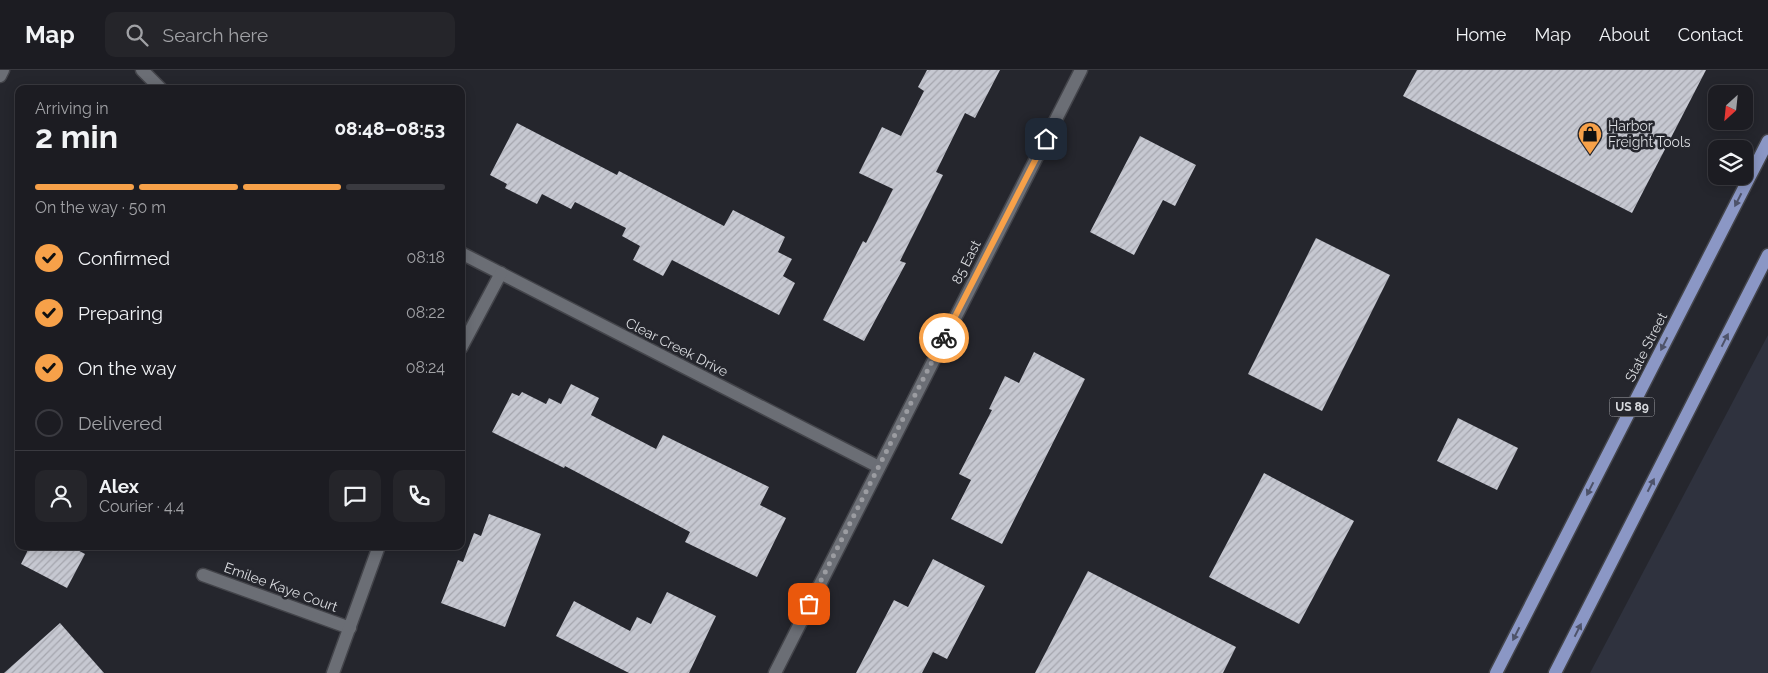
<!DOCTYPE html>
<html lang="en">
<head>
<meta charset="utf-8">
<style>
	body { margin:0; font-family:Raleway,sans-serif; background:#25252a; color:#f1f3f6; height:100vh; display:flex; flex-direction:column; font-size:19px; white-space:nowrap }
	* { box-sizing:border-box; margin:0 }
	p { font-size:16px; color:#a0a1a5 }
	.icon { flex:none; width:28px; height:28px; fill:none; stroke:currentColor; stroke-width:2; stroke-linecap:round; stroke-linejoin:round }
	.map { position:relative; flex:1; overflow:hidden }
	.drawer { position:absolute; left:15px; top:15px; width:450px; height:465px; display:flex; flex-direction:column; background:#1c1c22; border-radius:10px; box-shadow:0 2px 12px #0003,0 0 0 1px #3a3a40 }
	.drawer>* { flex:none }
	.needle { width:32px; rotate:207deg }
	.fabs { position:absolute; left:1708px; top:15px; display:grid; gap:10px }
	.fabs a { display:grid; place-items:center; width:45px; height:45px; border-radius:10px; background:#1c1c22; box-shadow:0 2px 12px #0003,0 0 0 1px #3a3a40; font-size:25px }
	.pin { position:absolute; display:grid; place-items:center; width:42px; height:42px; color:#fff; margin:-21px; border-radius:10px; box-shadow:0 2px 8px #0006 }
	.courier { position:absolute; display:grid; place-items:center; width:50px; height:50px; margin:-25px; border:4px solid #f7a149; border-radius:50%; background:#fff; color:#222; box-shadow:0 1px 6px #0007 }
	.headline em { font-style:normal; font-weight:700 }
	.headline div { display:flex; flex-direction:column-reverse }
	.headline { display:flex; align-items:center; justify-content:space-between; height:85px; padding:0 20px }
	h1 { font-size:32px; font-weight:700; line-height:38px }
	.bar { display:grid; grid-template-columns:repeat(4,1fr); gap:8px 5px; align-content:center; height:60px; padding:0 20px }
	.bar i { height:6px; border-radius:4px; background:#3a3a40 }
	.bar .current { background:#f7a149 }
	.bar p { grid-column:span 4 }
	.line { display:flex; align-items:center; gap:12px; padding:0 20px; border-top:1px solid #3a3a40 }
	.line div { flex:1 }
	.round { display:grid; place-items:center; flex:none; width:52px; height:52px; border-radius:10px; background:#25252a }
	ol { padding:0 20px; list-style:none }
	li { display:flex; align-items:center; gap:15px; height:55px }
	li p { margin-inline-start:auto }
	li .icon { padding:5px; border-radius:50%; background:#f7a149; color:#111; stroke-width:4 }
	li:last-child { color:#a0a1a5 }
	li i { width:28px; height:28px; border:2px solid #3a3a40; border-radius:50% }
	header { display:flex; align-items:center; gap:30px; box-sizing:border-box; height:70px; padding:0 25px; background:#1c1c22; border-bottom:1px solid #3a3a40 }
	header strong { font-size:24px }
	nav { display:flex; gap:28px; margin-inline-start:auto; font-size:18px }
	.search { width:350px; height:45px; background:#25252a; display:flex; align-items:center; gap:12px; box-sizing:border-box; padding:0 18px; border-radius:10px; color:#a0a1a5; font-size:19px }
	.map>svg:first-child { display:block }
	.built { fill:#2f323e }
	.building { fill:url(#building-hatch) }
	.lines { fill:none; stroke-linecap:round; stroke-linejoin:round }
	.minor-casing { stroke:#43444a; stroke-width:15 }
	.major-casing { stroke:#43444a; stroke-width:15 }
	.minor { stroke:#6b6e75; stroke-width:12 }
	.major { stroke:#8b97c5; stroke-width:12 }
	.oneway { fill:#4e536a }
	.done { stroke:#9b9ca1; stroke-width:5; stroke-dasharray:0 9 }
	.route { stroke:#f7a149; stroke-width:6 }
	.labels { text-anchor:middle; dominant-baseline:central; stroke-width:5; stroke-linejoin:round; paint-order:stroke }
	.shield { fill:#25262d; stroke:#a4a5aa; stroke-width:1 }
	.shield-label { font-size:12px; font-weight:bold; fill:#dadce0 }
	.poi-label { font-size:14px; fill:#dadce0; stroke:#25262d; text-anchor:start }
	.street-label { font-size:14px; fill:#dadce0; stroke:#25262d }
</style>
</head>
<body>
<header>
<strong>Map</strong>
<div class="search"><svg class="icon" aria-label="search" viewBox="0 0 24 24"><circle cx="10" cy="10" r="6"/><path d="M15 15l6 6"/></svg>Search here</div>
<nav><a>Home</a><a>Map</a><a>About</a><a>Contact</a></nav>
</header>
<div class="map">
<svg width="1768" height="603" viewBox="0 0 1768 603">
	<defs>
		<pattern id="building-hatch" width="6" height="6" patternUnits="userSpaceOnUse" patternTransform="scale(1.25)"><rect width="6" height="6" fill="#c6c8d1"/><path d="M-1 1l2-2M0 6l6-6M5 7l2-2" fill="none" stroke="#a5a6ae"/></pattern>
	</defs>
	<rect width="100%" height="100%" fill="#25262d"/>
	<polygon class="built" points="1768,265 1768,603 1590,603"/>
	<g class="building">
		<polygon points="927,0 1000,0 975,48 965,43 936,102 943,105 900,191 906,193 864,271 823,250 863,171 866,173 893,119 859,103 882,57 901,66 924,21 918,17"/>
		<polygon points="1417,0 1706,0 1632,143 1403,26"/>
		<polygon points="517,53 617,105 619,101 724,156 733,140 785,167 778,182 792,189 783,206 795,213 779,245 672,190 663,206 633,190 640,176 622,166 626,158 575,132 571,139 542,124 537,134 505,118 507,114 490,105"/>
		<polygon points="1140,66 1196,95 1175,136 1163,130 1134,185 1090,162"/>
		<polygon points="1316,168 1390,205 1322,341 1248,304"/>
		<polygon points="1034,282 1085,309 1002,474 951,449 971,410 959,404 992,340 989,339 1005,306 1019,313"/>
		<polygon points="571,314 599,328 591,345 656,379 663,365 769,417 760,435 786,448 757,507 685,472 690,462 565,396 564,398 492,362 512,323 519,326 522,322 546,334 549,328 561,334"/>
		<polygon points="1458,348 1518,378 1497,420 1437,391"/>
		<polygon points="1264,403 1354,451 1299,554 1209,507"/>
		<polygon points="489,444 541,464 505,557 441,533 458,490 463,492 474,463 481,466"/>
		<polygon points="30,476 70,476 85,484 67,518 21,494"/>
		<polygon points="933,489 985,516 947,589 933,582 922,603 856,603 894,530 908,537"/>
		<polygon points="1088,501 1236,577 1223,603 1035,603"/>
		<polygon points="667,522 716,546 689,603 629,603 556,566 574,531 630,561 637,547 651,554"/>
		<polygon points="60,553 104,603 4,603"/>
	</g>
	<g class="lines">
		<g class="minor-casing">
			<g id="minor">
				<polyline points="142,0 161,19"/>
				<polyline points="0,6 3,0"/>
				<polyline points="461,183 879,397"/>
				<polyline points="461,278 501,203"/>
				<polyline points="203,505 350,558"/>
				<polyline points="333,603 379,476"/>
				<polyline points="775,603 1081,0"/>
			</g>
		</g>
		<g class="major-casing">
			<g id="major">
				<polyline points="1496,603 1768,71"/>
				<polyline points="1555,603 1768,185"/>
			</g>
		</g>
		<use href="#minor" class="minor"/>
		<use href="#major" class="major"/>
	</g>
	<defs><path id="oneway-solid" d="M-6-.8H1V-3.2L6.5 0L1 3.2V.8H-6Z" transform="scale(1.25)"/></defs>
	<g class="oneway">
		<use href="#oneway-solid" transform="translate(1738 130) rotate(117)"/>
		<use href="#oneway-solid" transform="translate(1725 270) rotate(-63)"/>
		<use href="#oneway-solid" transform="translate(1664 274) rotate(117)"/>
		<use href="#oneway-solid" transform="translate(1651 415) rotate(-63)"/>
		<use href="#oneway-solid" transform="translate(1590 419) rotate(117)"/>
		<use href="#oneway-solid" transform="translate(1578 560) rotate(-63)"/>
		<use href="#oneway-solid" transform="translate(1516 564) rotate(117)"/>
	</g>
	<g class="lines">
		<polyline class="done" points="809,534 944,268"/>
		<polyline class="route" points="944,268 1046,69"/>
	</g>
	<defs>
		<g id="shop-pin" transform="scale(1.25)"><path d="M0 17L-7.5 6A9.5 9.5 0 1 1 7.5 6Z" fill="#f7a149" stroke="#25262d"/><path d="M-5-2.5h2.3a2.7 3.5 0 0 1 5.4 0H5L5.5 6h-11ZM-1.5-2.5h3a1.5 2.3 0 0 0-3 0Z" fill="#111"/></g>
	</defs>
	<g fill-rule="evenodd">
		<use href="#shop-pin" x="1590" y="64"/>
	</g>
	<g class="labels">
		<rect class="shield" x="1609.5" y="327.5" width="45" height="19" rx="4"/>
		<g class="shield-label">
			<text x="1632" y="337">US 89</text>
		</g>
		<g class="poi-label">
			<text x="1608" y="56">Harbor<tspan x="1608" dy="16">Freight Tools</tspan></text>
		</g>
		<g class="street-label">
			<text transform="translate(966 192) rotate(-63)">85 East</text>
			<text transform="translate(677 277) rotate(27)">Clear Creek Drive</text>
			<text transform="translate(1646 277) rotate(-63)">State Street</text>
			<text transform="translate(281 517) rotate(20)">Emilee Kaye Court</text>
		</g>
	</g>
</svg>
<div class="fabs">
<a><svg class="needle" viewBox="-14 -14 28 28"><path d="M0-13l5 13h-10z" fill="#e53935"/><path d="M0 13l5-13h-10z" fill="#a0a1a5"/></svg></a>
<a><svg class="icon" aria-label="layers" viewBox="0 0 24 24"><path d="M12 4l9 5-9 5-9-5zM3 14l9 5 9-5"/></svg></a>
</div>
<div class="pin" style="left:809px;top:534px;background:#ea580c"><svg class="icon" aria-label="bag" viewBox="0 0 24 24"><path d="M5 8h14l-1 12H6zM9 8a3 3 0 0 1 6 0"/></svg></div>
<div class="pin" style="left:1046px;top:69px;background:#1f2937"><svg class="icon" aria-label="home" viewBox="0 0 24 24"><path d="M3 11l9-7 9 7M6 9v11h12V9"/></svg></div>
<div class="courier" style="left:944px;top:268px"><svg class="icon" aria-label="bike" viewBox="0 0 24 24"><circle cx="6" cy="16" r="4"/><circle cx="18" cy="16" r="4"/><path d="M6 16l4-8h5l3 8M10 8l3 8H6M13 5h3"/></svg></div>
<section class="drawer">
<div class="headline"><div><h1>2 min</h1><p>Arriving in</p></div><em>08:48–08:53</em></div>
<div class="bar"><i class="current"></i><i class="current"></i><i class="current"></i><i></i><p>On the way · 50 m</p></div>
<ol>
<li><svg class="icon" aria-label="check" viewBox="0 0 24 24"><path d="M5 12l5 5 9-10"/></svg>Confirmed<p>08:18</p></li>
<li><svg class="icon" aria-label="check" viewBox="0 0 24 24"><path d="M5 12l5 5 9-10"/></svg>Preparing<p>08:22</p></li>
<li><svg class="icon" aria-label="check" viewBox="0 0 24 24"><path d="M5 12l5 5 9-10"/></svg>On the way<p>08:24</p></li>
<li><i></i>Delivered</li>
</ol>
<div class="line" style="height:90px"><a class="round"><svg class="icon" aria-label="person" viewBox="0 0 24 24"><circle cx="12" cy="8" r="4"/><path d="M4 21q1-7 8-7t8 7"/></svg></a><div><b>Alex</b><p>Courier · 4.4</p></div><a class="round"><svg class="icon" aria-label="chat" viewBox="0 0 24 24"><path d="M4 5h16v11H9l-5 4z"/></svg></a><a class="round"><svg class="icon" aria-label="phone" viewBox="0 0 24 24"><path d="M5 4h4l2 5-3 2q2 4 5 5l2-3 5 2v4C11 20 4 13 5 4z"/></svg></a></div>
</section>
</div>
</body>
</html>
